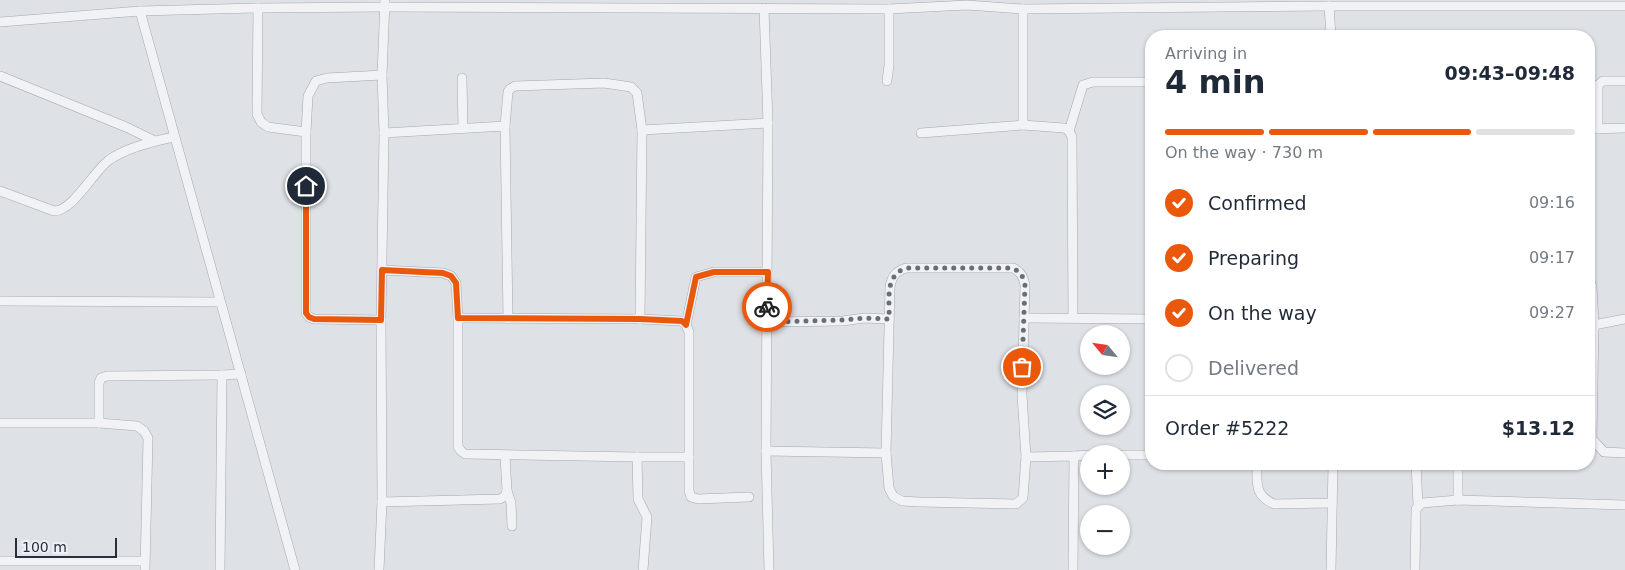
<!DOCTYPE html>
<html lang="en">
<head>
<meta charset="utf-8">
<style>
	body { margin:0; font-family:"DejaVu Sans",sans-serif; background:#f6f6f7; color:#1f2937; height:100vh; display:flex; flex-direction:column; font-size:19px; white-space:nowrap }
	* { box-sizing:border-box; margin:0 }
	p { font-size:16px; color:#747a83 }
	.icon { flex:none; width:28px; height:28px; fill:none; stroke:currentColor; stroke-width:2; stroke-linecap:round; stroke-linejoin:round }
	.map { position:relative; flex:1; overflow:hidden }
	.panel { position:absolute; left:1145px; top:30px; width:450px; height:440px; display:flex; flex-direction:column; background:#fff; border-radius:20px; box-shadow:0 1px 4px #0004 }
	.panel>* { flex:none }
	.needle { width:32px; rotate:299deg }
	.controls { position:absolute; left:1080px; top:325px; display:grid; gap:10px }
	.controls a { display:grid; place-items:center; width:50px; height:50px; border-radius:50%; background:#fff; box-shadow:0 1px 4px #0004; font-size:25px }
	.scale { position:absolute; left:15px; bottom:12px; width:102px; box-sizing:border-box; padding-left:5px; border:2px solid #29303b; border-top:0; font-size:14px; line-height:18px; white-space:nowrap; color:#29303b; -webkit-text-stroke:4px #edf0f4; paint-order:stroke }
	.pin { position:absolute; display:grid; place-items:center; width:42px; height:42px; color:#fff; margin:-21px; border:2px solid #fff; border-radius:50%; box-shadow:0 1px 5px #0007 }
	.courier { position:absolute; display:grid; place-items:center; width:50px; height:50px; margin:-25px; border:4px solid #ea580c; border-radius:50%; background:#fff; color:#222; box-shadow:0 1px 6px #0007 }
	.overview em { font-style:normal; font-weight:700 }
	.overview div { display:flex; flex-direction:column-reverse }
	.overview { display:flex; align-items:center; justify-content:space-between; height:85px; padding:0 20px }
	h1 { font-size:32px; font-weight:700; line-height:38px }
	.bar { display:grid; grid-template-columns:repeat(4,1fr); gap:8px 5px; align-content:center; height:60px; padding:0 20px }
	.bar i { height:6px; border-radius:4px; background:#e0e1e3 }
	.bar .on { background:#ea580c }
	.bar p { grid-column:span 4 }
	.line { display:flex; align-items:center; gap:12px; padding:0 20px; border-top:1px solid #e0e1e3 }
	.line div { flex:1 }
	ol { padding:0 20px; list-style:none }
	li { display:flex; align-items:center; gap:15px; height:55px }
	li p { margin-inline-start:auto }
	li .icon { padding:5px; border-radius:50%; background:#ea580c; color:#fff; stroke-width:4 }
	li:last-child { color:#747a83 }
	li i { width:28px; height:28px; border:2px solid #e0e1e3; border-radius:50% }
	.map>svg:first-child { display:block }
	.lines { fill:none; stroke-linecap:round; stroke-linejoin:round }
	.minor-casing { stroke:#a4a8af; stroke-width:10 }
	.minor { stroke:#f0f2f5; stroke-width:9 }
	.done { stroke:#686e77; stroke-width:5; stroke-dasharray:0 9 }
	.route { stroke:#ea580c; stroke-width:6 }
</style>
</head>
<body>
<div class="map">
<svg width="1625" height="570" viewBox="0 0 1625 570">
	<rect width="100%" height="100%" fill="#dee1e6"/>
	<g class="lines">
		<g class="minor-casing">
			<g id="minor">
				<polyline points="1329,6 1331,36"/>
				<polyline points="258,8 257,114 261,122 268,127 306,132 306,313 309,317 314,319 381,320"/>
				<polyline points="764,8 768,123 766,451 769,570"/>
				<polyline points="140,11 295,570"/>
				<polyline points="0,22 140,11 258,8 384,7 889,9 967,5 1023,9 1329,6 1625,6"/>
				<polyline points="0,76 126,127 155,141"/>
				<polyline points="462,78 463,128"/>
				<polyline points="887,81 889,65 889,9"/>
				<polyline points="1023,125 1064,128 1069,131 1072,137 1073,318"/>
				<polyline points="505,126 508,92 510,89 515,86 604,83 631,87 637,93 642,130 640,319"/>
				<polyline points="1589,129 1625,128"/>
				<polyline points="1598,129 1598,85 1603,81 1625,81"/>
				<polyline points="642,130 768,123"/>
				<polyline points="1069,131 1083,85 1093,82 1151,82"/>
				<polyline points="306,132 308,96 316,81 327,78 382,75"/>
				<polyline points="384,133 505,126 508,319"/>
				<polyline points="921,133 1023,125 1023,9"/>
				<path d="M0 191 54 211C73 211 93 172 109 160 126 148 154 141 174 137"/>
				<path d="M906 268H1013C1021 272 1023 276 1025 285L1022 395 1026 457 1023 498 1016 504 919 502 902 501 893 496 889 488 886 453 890 287C892 276 895 272 906 268Z"/>
				<polyline points="382,270 443,273 451,276 456,283 458,318 458,447 461,451 465,454 637,457 638,499 647,517 643,570"/>
				<polyline points="1589,280 1592,286 1594,325 1592,439 1604,452 1625,453"/>
				<polyline points="0,301 220,302"/>
				<polyline points="458,318 640,319 682,321 686,325 689,332 689,491 691,497 698,499 749,497"/>
				<polyline points="1024,318 1151,319"/>
				<polyline points="767,322 843,321 864,318 889,319"/>
				<polyline points="686,325 696,277 714,272 767,272"/>
				<polyline points="1594,325 1625,319"/>
				<polyline points="0,423 99,423 137,426 144,431 148,438 145,570"/>
				<polyline points="99,423 99,383 101,378 107,376 222,375"/>
				<polyline points="766,451 886,453"/>
				<polyline points="1121,455 1151,455"/>
				<polyline points="1074,456 1089,455"/>
				<polyline points="637,457 689,457"/>
				<polyline points="1026,457 1074,456 1073,570"/>
				<path d="M1257 464C1257 483 1254 495 1274 504L1332 503"/>
				<polyline points="1416,464 1418,505"/>
				<polyline points="1458,464 1458,500"/>
				<polyline points="507,491 511,503 512,526"/>
				<polyline points="382,502 500,499 505,496 507,491 505,456"/>
				<polyline points="0,561 144,561"/>
				<polyline points="220,570 222,375 241,374"/>
				<polyline points="379,570 382,502 381,320 384,133 382,75 385,0"/>
				<polyline points="1331,570 1333,464"/>
				<polyline points="1415,570 1416,509 1422,503 1458,500 1625,505"/>
			</g>
		</g>
		<use href="#minor" class="minor"/>
	</g>
	<g class="lines">
		<path class="done" d="M767 307V322L843 320 864 318 889 319C890 299 884 276 906 268H1012C1021 272 1023 276 1025 285L1022 367"/>
		<polyline class="route" points="306,186 306,313 309,317 314,319 381,320 382,270 443,273 451,276 456,283 458,318 640,319 682,321 686,325 696,277 714,272 768,272 767,307"/>
	</g>
</svg>
<div class="controls">
<a><svg class="needle" viewBox="-14 -14 28 28"><path d="M0-13l5 13h-10z" fill="#e53935"/><path d="M0 13l5-13h-10z" fill="#747a83"/></svg></a>
<a><svg class="icon" aria-label="layers" viewBox="0 0 24 24"><path d="M12 4l9 5-9 5-9-5zM3 14l9 5 9-5"/></svg></a>
<a>+</a>
<a>−</a>
</div>
<div class="scale">100 m</div>
<div class="pin" style="left:1022px;top:367px;background:#ea580c"><svg class="icon" aria-label="bag" viewBox="0 0 24 24"><path d="M5 8h14l-1 12H6zM9 8a3 3 0 0 1 6 0"/></svg></div>
<div class="pin" style="left:306px;top:186px;background:#1f2937"><svg class="icon" aria-label="home" viewBox="0 0 24 24"><path d="M3 11l9-7 9 7M6 9v11h12V9"/></svg></div>
<div class="courier" style="left:767px;top:307px"><svg class="icon" aria-label="bike" viewBox="0 0 24 24"><circle cx="6" cy="16" r="4"/><circle cx="18" cy="16" r="4"/><path d="M6 16l4-8h5l3 8M10 8l3 8H6M13 5h3"/></svg></div>
<section class="panel">
<div class="overview"><div><h1>4 min</h1><p>Arriving in</p></div><em>09:43–09:48</em></div>
<div class="bar"><i class="on"></i><i class="on"></i><i class="on"></i><i></i><p>On the way · 730 m</p></div>
<ol>
<li><svg class="icon" aria-label="check" viewBox="0 0 24 24"><path d="M5 12l5 5 9-10"/></svg>Confirmed<p>09:16</p></li>
<li><svg class="icon" aria-label="check" viewBox="0 0 24 24"><path d="M5 12l5 5 9-10"/></svg>Preparing<p>09:17</p></li>
<li><svg class="icon" aria-label="check" viewBox="0 0 24 24"><path d="M5 12l5 5 9-10"/></svg>On the way<p>09:27</p></li>
<li><i></i>Delivered</li>
</ol>
<div class="line" style="height:65px"><div>Order #5222</div><b>$13.12</b></div>
</section>
</div>
</body>
</html>
